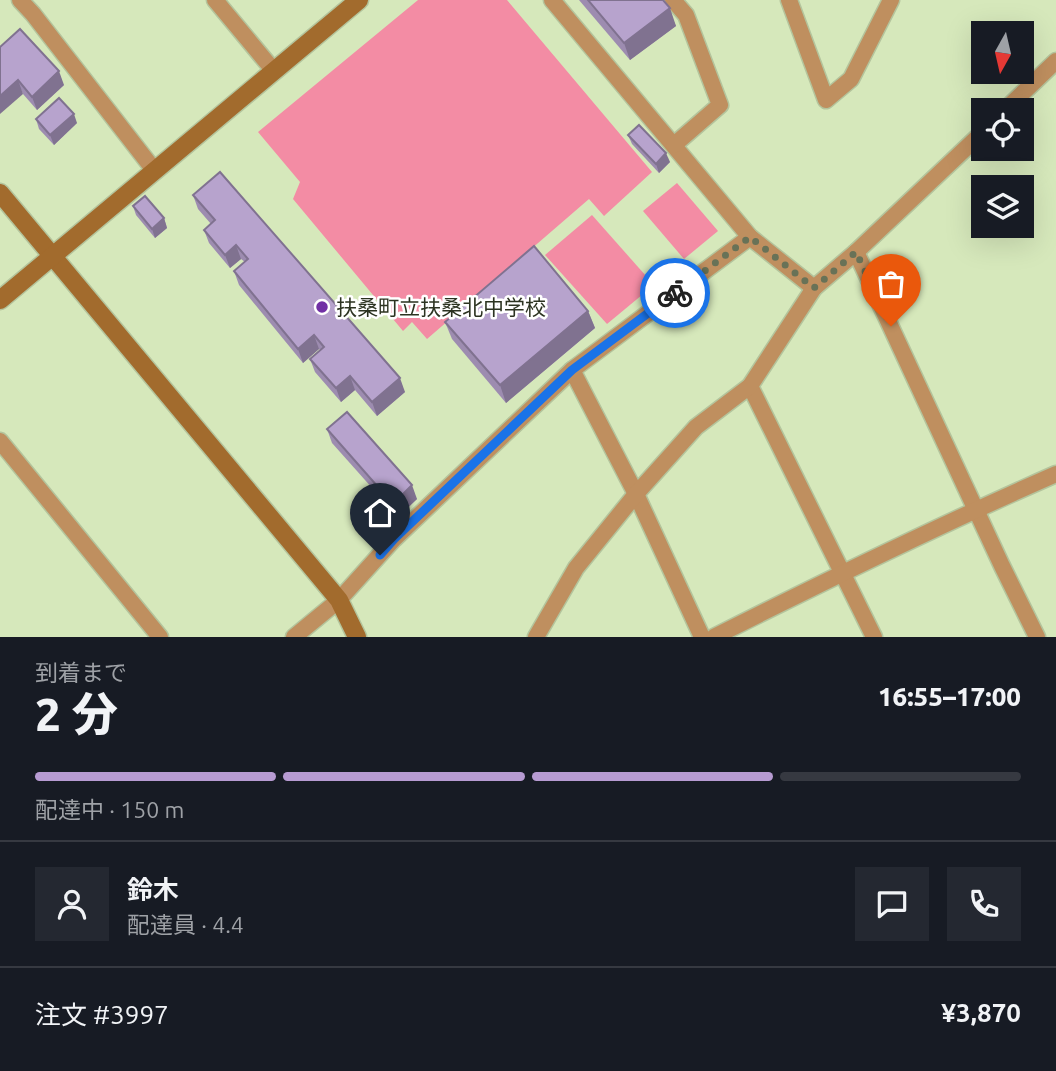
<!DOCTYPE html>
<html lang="ja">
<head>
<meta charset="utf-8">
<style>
	body { margin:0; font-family:Ubuntu,"Noto Sans JP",sans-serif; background:#242831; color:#f1f3f6; height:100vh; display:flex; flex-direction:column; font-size:26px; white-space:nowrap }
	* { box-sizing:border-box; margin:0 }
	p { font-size:23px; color:#9ea1a6 }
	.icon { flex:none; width:38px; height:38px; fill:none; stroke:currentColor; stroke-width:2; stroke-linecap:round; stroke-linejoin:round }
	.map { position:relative; height:637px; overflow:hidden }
	.sheet { display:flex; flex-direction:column; background:#171b24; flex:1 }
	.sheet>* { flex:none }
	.needle { width:46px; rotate:188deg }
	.tools { position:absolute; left:971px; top:21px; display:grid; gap:14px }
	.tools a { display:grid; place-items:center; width:63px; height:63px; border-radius:0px; background:#171b24; box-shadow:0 7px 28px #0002; font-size:35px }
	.pin { position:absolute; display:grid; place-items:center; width:60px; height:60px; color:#fff; margin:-72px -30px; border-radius:50% 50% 50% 0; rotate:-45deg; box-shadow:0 0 7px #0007 }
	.pin .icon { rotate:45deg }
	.courier { position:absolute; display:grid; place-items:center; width:70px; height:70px; margin:-35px; border:5px solid #1a73e8; border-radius:50%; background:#fff; color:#222; box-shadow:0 2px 9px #0007 }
	.summary em { font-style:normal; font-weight:800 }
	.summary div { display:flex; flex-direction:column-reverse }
	.summary { display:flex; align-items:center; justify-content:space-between; height:119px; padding:0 35px }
	h1 { font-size:46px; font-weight:800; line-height:52px }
	.bar { display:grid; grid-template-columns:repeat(4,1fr); gap:10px 7px; align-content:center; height:84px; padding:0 35px }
	.bar i { height:9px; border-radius:5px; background:#363941 }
	.bar .selected { background:#b79bd2 }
	.bar p { grid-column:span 4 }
	.line { display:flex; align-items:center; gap:18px; padding:0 35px; border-top:2px solid #363941 }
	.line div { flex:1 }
	.round { display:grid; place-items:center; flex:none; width:74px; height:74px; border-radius:0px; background:#242831 }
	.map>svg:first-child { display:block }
	.park { fill:#f38ca4 }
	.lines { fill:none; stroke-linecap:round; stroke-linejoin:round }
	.street-casing { stroke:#b4c49c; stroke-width:19 }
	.secondary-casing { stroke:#b4c49c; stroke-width:21 }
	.street { stroke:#bf8f5f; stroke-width:16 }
	.secondary { stroke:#a26b2d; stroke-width:18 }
	.wall { fill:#9d8cb0 }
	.shaded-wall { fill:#807290 }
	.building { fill:#b7a3cd; stroke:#807290; stroke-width:2 }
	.done { stroke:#687257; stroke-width:7; stroke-dasharray:0 12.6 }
	.route { stroke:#1a73e8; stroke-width:9 }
	.poi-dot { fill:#7130a5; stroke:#fff; stroke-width:2.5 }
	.labels { text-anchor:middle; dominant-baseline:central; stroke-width:5; stroke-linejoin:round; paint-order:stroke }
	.poi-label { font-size:21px; fill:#2c3321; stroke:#fff; text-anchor:start }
</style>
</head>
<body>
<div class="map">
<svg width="1056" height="637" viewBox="0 0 1056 637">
	<rect width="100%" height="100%" fill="#d6e8bb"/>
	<g class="park">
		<polygon points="418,0 507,0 652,172 604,216 589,199 427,339 412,322 403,331 293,199 300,182 258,132"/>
		<polygon points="677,183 718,231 684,259 643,211"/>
		<polygon points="592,215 654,285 607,324 545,255"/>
	</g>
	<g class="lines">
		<g class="street-casing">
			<g id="street">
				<polyline points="20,0 33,14 154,170"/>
				<polyline points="215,0 274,71"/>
				<polyline points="552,0 750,237 814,288"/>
				<polyline points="673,0 686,15 720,105 674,145"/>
				<polyline points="789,0 826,100 851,79 891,0"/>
				<polyline points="1005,110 1056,61"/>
				<polyline points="856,252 1002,566 1037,637"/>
				<polyline points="572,370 636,494 702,637"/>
				<polyline points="750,386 874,637"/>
				<polyline points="0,441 160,637"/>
				<polyline points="294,637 339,600 394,539 572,370 750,237"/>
				<polyline points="536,637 576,568 636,494 696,427 750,386 814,288 856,252 984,131"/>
				<path d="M714 637C827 580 940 525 1056 474"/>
			</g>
		</g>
		<g class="secondary-casing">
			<g id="secondary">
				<polyline points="0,193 339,600 357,637"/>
				<polyline points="0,300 359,0"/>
			</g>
		</g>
		<use href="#street" class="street"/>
		<use href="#secondary" class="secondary"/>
	</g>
	<g class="wall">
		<polygon points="579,0 663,0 676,26 630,60"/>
		<polygon points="0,47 64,85 37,110 23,94"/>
		<polygon points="36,119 77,123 54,145 39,129"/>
		<polygon points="628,135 670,162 659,173 632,144"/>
		<polygon points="193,195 405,392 377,416 355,390 341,402 315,372 310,359 320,350 319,349 303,363 239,285 234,271 245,262 241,259 230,268 209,243 204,230 211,224 198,209"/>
		<polygon points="133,206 164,218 167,228 155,238 136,215"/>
		<polygon points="588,311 595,328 506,403 452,339 445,322"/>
		<polygon points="327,429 417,499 398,517 332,443"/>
	</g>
	<g class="shaded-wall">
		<polygon points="670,8 676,26 630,60 624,43"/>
		<polygon points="59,71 64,85 37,110 32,97"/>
		<polygon points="18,80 23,94 0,114 0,96"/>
		<polygon points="74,114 77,123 54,145 50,135"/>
		<polygon points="666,153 670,162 659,173 656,164"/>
		<polygon points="164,218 167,228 155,238 152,229"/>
		<polygon points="236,245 241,259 230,268 225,255"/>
		<polygon points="588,311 595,328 506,403 500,385"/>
		<polygon points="314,335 319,349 303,363 298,349"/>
		<polygon points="350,376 355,390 341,402 336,388"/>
		<polygon points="400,378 405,392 377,416 372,402"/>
		<polygon points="412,485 417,499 398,517 393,504"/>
	</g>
	<g class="building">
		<polygon points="588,0 663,0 670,8 624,43"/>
		<polygon points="20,29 59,71 32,97 18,80 0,96 0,47"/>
		<polygon points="59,98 74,114 50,135 36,119"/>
		<polygon points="639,125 666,153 656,164 628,135"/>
		<polygon points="220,172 400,378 372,402 350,376 336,388 310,359 324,347 314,335 298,349 234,271 248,259 236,245 225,255 204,230 215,220 193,195"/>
		<polygon points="145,196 164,218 152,229 133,206"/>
		<polygon points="534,246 588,311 500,385 445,322"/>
		<polygon points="347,412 412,485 393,504 327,429"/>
	</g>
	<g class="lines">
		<polyline class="done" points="675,293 750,237 814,288 856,252 891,326"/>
		<polyline class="route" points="380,555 394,539 572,370 675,293"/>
	</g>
	<circle class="poi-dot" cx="322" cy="307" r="7"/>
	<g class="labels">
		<g class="poi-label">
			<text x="336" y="307">扶桑町立扶桑北中学校</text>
		</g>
	</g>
</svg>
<div class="tools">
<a><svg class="needle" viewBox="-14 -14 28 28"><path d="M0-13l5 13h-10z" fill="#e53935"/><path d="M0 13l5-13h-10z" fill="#9ea1a6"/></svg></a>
<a><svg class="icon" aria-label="locate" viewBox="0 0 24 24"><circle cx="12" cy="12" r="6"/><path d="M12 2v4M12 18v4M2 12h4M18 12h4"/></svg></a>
<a><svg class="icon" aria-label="layers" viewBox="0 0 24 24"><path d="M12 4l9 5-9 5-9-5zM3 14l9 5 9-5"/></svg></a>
</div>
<div class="pin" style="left:891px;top:326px;background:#ea580c"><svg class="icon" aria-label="bag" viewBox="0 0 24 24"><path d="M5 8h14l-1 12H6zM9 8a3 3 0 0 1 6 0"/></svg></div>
<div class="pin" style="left:380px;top:555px;background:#1f2937"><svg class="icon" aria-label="home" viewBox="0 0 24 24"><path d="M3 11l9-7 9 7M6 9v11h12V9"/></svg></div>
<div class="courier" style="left:675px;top:293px"><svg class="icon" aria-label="bike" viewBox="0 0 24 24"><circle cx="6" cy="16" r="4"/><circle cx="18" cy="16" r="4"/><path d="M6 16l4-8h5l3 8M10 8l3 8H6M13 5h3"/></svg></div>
</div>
<section class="sheet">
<div class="summary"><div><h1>2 分</h1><p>到着まで</p></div><em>16:55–17:00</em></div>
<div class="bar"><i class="selected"></i><i class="selected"></i><i class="selected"></i><i></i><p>配達中 · 150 m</p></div>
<div class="line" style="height:126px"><a class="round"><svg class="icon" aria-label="person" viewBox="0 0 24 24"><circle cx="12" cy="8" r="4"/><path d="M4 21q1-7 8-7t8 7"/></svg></a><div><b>鈴木</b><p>配達員 · 4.4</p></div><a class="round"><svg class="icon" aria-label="chat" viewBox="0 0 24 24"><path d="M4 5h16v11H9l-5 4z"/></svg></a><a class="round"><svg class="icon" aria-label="phone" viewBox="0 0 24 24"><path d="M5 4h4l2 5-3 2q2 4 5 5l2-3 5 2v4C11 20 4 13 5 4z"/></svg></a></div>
<div class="line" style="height:91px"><div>注文 #3997</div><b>¥3,870</b></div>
</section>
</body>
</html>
